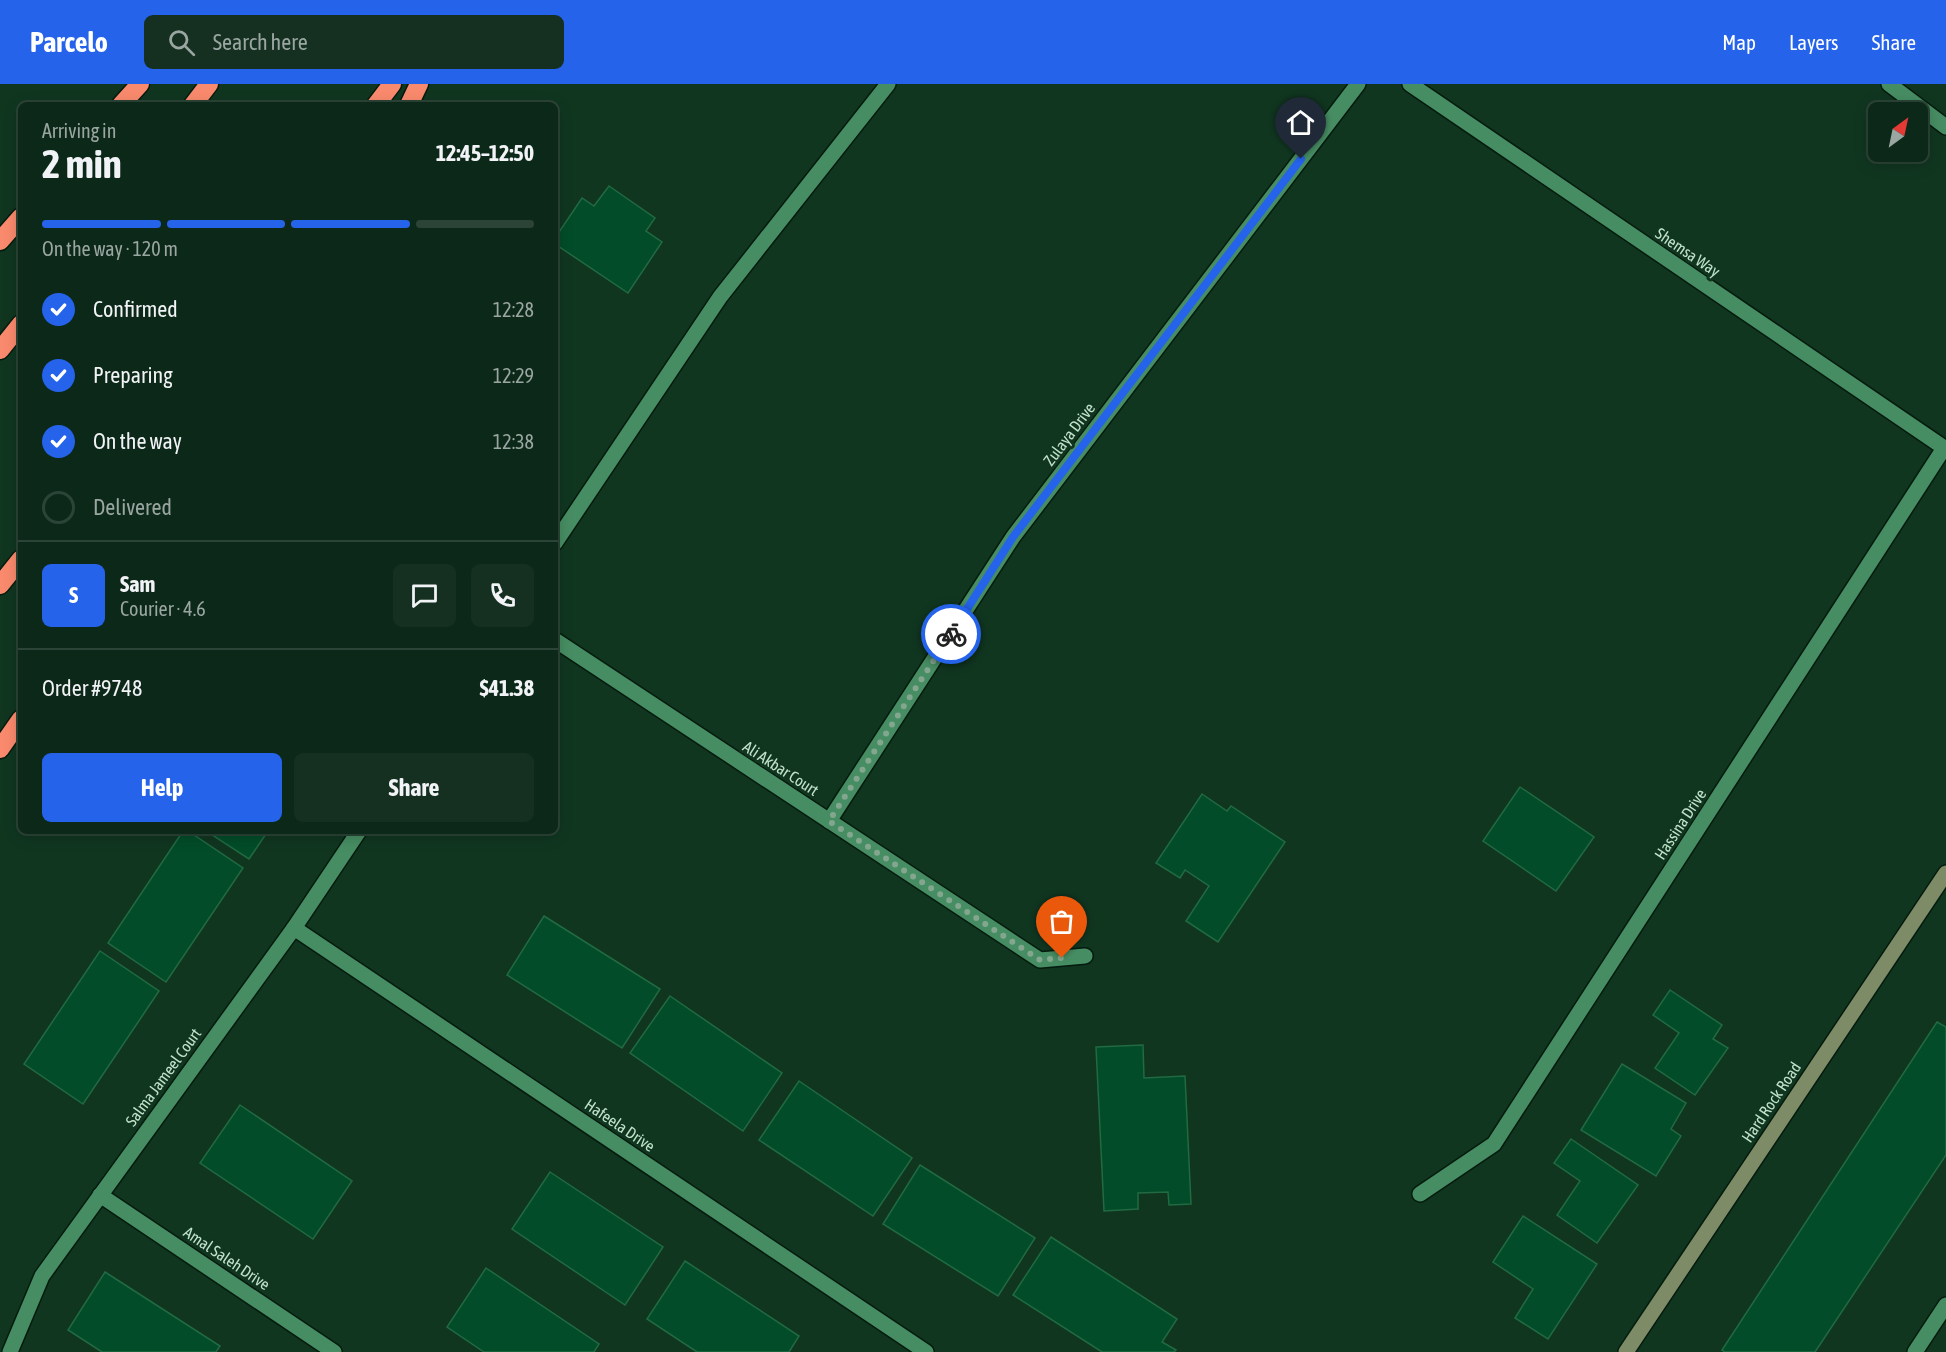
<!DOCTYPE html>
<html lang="en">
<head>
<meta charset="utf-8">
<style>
	body { margin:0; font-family:"Asap Condensed",sans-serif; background:#153021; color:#f1f3f6; height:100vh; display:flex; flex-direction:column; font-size:22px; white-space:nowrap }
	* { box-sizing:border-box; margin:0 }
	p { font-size:20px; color:#9aa6a2 }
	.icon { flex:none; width:33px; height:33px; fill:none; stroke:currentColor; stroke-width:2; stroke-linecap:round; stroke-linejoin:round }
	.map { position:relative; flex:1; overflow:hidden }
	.details { position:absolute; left:18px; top:18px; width:540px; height:732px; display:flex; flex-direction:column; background:#0c2818; border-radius:9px; box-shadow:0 3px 15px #0003,0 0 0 2px #2c4437 }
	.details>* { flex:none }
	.needle { width:39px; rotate:33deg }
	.controls { position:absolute; left:1868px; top:18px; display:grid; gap:12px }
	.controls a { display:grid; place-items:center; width:60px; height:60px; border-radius:9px; background:#0c2818; box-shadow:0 3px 15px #0003,0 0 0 2px #2c4437; font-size:30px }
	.pin { position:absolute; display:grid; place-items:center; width:51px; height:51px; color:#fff; margin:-62px -26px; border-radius:50% 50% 50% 0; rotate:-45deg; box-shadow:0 0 6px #0007 }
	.pin .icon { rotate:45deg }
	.courier { position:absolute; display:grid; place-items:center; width:60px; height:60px; margin:-30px; border:4px solid #2563eb; border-radius:50%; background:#fff; color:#222; box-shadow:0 2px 8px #0007 }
	.overview em { font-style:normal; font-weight:700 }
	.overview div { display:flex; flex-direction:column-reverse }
	.overview { display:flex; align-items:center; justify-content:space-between; height:102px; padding:0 24px }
	h1 { font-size:39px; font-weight:700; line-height:45px }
	.bar { display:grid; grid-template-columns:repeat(4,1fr); gap:9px 6px; align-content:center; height:72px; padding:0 24px }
	.bar i { height:8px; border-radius:4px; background:#2c4437 }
	.bar .on { background:#2563eb }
	.bar p { grid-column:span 4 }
	.line { display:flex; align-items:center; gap:15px; padding:0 24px; border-top:2px solid #2c4437 }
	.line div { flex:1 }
	.round { display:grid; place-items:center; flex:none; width:63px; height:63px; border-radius:9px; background:#153021 }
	ol { padding:0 24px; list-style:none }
	li { display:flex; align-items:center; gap:18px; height:66px }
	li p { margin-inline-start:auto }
	li .icon { padding:6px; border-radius:50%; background:#2563eb; color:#fff; stroke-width:4 }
	li:last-child { color:#9aa6a2 }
	li i { width:33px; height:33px; border:3px solid #2c4437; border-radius:50% }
	.cta { display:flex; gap:12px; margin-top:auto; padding:12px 24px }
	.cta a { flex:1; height:69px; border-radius:9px; background:#2563eb; color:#fff; font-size:24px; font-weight:700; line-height:69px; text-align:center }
	.cta a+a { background:#153021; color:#f1f3f6 }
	header { display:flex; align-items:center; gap:36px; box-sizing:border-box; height:84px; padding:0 30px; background:#2563eb; color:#fff }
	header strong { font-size:28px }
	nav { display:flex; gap:33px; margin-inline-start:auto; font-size:21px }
	.search { width:420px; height:54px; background:#153021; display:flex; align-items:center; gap:15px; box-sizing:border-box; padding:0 21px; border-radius:9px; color:#9aa6a2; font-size:22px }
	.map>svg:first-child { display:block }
	.building { fill:#024c29; stroke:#216a42; stroke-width:1.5 }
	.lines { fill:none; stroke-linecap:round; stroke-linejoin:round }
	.lane-casing { stroke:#051b0e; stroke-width:18 }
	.street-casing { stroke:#051b0e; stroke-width:18 }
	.secondary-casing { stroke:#051b0e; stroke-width:18 }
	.highway-casing { stroke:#051b0e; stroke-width:21 }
	.lane { stroke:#478d63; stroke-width:15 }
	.street { stroke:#478d63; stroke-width:15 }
	.secondary { stroke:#7d8c66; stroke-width:15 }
	.highway { stroke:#fa8a6d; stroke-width:18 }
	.done { stroke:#83a68f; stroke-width:6; stroke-dasharray:0 10.8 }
	.route { stroke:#2563eb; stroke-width:8 }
	.labels { text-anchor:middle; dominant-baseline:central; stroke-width:6; stroke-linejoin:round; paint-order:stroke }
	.street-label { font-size:16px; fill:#c1e3cb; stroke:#103620 }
</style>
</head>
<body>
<header>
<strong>Parcelo</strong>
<div class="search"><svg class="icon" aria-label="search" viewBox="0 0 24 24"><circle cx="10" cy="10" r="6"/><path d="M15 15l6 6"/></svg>Search here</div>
<nav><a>Map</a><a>Layers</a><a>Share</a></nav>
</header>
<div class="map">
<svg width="1946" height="1268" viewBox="0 0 1946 1268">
	<rect width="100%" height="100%" fill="#103620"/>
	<g class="building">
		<polygon points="609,102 655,134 646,147 662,158 628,209 555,160 555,154 582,114 594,122"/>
		<polygon points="1520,703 1594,753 1556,807 1483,757"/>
		<polygon points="1202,710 1227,727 1231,722 1285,758 1218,858 1186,837 1209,802 1185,786 1180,794 1156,779"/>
		<polygon points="183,747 188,747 243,784 166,898 108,859"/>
		<polygon points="206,747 268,747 249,775"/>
		<polygon points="544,832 660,905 622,964 507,891"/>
		<polygon points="100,867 159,907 83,1020 24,980"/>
		<polygon points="1670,906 1722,941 1713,955 1728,964 1695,1011 1655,984 1679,949 1653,931"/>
		<polygon points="670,912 782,989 743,1047 630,969"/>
		<polygon points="1937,938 1946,943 1946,1071 1815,1268 1725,1268 1722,1266"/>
		<polygon points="1143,961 1144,994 1185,992 1191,1120 1169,1121 1168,1108 1138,1109 1138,1125 1104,1127 1096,963"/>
		<polygon points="1622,980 1686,1019 1671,1045 1681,1052 1656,1092 1581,1046"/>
		<polygon points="799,997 912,1074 873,1132 759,1056"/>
		<polygon points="240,1021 352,1097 313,1155 200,1079"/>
		<polygon points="1571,1055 1638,1101 1597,1159 1557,1131 1580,1097 1554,1079"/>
		<polygon points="920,1081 1035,1154 998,1212 883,1140"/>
		<polygon points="550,1088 663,1163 625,1221 512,1145"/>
		<polygon points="1523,1132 1597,1180 1548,1255 1515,1234 1533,1205 1493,1178"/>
		<polygon points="1051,1153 1177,1235 1162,1258 1176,1266 1174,1268 1102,1268 1013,1211"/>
		<polygon points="685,1177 799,1252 789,1268 697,1268 647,1235"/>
		<polygon points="486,1184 599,1260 594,1268 484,1268 447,1243"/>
		<polygon points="105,1188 220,1262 216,1268 102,1268 68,1246"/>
	</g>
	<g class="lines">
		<g class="lane-casing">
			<g id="lane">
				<polyline points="1889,0 1946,43"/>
				<polyline points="1915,1268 1946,1221"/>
			</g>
		</g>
		<g class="street-casing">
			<g id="street">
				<polyline points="1410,0 1946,365"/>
				<polyline points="555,459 720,213 888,0"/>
				<polyline points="555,556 1040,876 1085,872"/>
				<polyline points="829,737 1013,453 1358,0"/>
				<polyline points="294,844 926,1268"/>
				<polyline points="1420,1110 1494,1060 1944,364"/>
				<polyline points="100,1111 334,1268"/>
				<polyline points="10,1268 42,1192 294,844 359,747"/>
			</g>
		</g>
		<g class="secondary-casing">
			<polyline id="secondary" points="1626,1268 1946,789"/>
		</g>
		<g class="highway-casing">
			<g id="highway">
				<polyline points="121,21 140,0"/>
				<polyline points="193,21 209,0"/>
				<polyline points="376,21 392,0"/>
				<polyline points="409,21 419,0"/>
				<polyline points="0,157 21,133"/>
				<polyline points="0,266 21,240"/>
				<polyline points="0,501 21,475"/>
				<polyline points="0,665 21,635"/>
			</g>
		</g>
		<use href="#lane" class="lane"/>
		<use href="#street" class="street"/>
		<use href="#secondary" class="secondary"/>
		<use href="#highway" class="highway"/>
	</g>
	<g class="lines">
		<polyline class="done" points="951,550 829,737 1040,876 1062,874"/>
		<polyline class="route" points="951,550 1013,453 1301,75"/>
	</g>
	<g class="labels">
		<g class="street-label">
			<text transform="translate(1688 168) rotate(34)">Shemsa Way</text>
			<text transform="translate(1069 350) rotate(-53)">Zulaya Drive</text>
			<text transform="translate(781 684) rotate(33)">Ali Akbar Court</text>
			<text transform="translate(1680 740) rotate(-57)">Hassina Drive</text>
			<text transform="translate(163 993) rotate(-54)">Salma Jameel Court</text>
			<text transform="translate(1771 1018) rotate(-56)">Hard Rock Road</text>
			<text transform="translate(620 1041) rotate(34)">Hafeela Drive</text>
			<text transform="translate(227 1174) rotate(34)">Amal Saleh Drive</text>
		</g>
	</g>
</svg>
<div class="controls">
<a><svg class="needle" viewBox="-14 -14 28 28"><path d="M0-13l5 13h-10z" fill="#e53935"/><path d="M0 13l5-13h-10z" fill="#9aa6a2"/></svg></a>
</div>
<div class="pin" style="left:1062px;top:874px;background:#ea580c"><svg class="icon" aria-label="bag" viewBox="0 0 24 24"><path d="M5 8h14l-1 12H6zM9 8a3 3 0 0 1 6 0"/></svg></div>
<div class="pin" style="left:1301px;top:75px;background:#1f2937"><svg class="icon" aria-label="home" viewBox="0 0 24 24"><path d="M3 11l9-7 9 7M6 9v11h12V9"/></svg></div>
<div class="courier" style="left:951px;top:550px"><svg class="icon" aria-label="bike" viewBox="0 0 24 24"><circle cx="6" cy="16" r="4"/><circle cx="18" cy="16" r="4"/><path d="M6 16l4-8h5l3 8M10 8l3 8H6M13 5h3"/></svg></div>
<section class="details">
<div class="overview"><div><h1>2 min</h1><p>Arriving in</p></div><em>12:45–12:50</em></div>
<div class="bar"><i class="on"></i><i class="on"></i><i class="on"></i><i></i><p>On the way · 120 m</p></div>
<ol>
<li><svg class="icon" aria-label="check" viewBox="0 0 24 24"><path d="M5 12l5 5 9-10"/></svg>Confirmed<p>12:28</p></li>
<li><svg class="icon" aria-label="check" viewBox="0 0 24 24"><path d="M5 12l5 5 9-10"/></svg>Preparing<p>12:29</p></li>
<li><svg class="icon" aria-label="check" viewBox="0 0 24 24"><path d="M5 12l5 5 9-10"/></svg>On the way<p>12:38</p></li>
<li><i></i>Delivered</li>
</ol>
<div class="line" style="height:108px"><b class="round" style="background:#2563eb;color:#fff">S</b><div><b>Sam</b><p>Courier · 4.6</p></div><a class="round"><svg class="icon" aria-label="chat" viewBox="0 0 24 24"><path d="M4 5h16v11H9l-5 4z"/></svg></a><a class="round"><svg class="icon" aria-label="phone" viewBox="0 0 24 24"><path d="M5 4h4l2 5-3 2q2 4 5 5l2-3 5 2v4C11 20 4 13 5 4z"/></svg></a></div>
<div class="line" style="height:78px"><div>Order #9748</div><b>$41.38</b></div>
<div class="cta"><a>Help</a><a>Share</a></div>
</section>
</div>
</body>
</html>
